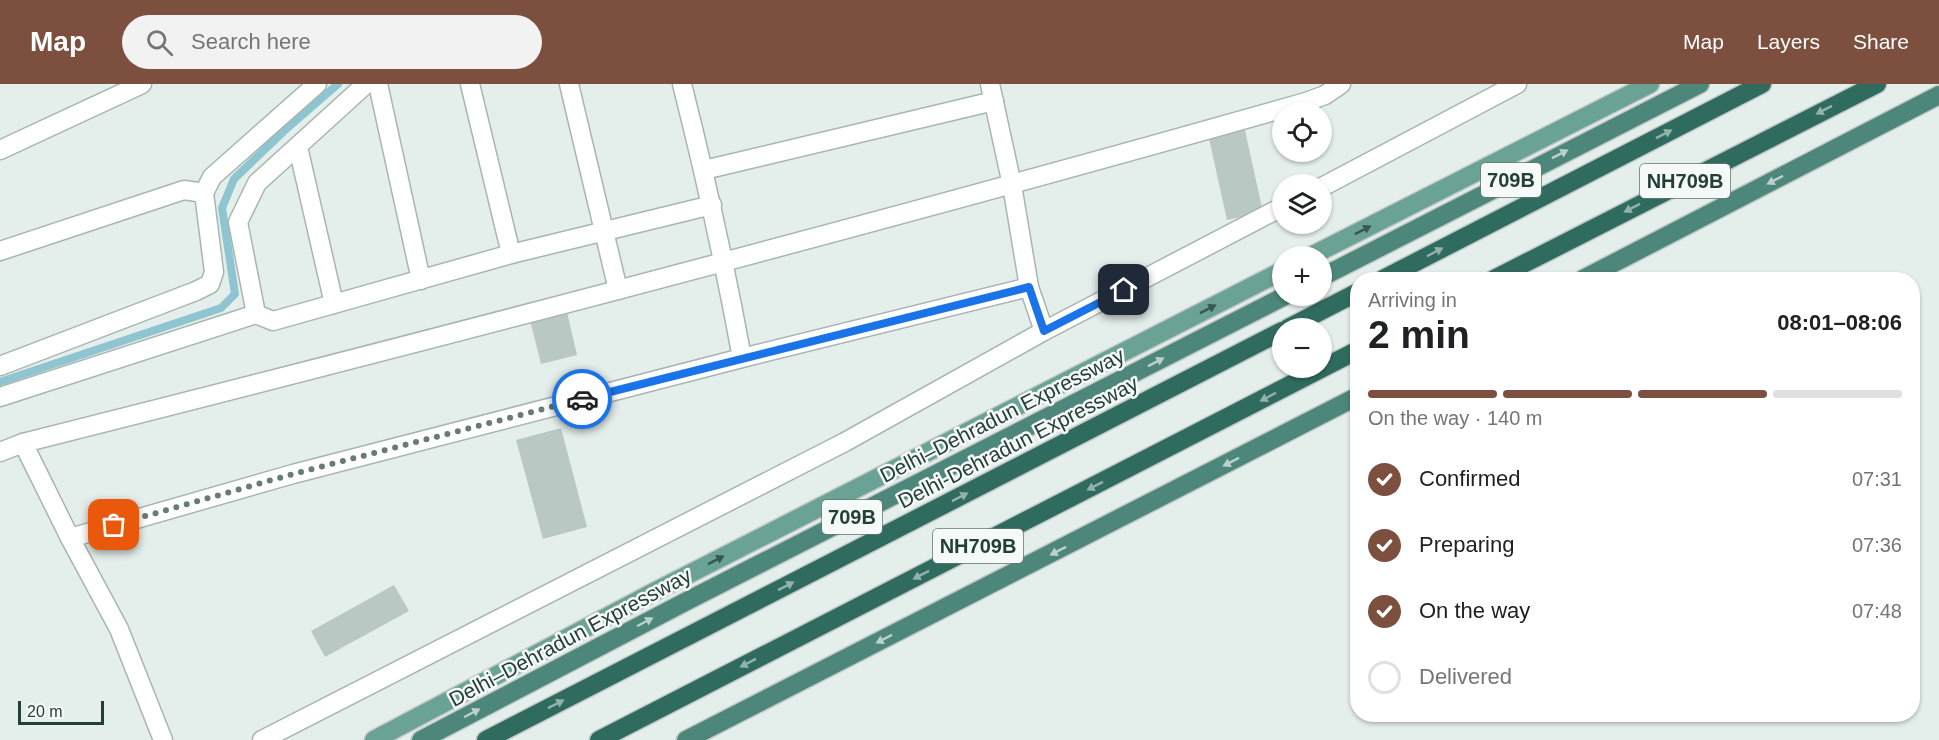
<!DOCTYPE html>
<html lang="en">
<head>
<meta charset="utf-8">
<style>
	body { margin:0; font-family:Arial,sans-serif; background:#f2f2f2; color:#202124; height:100vh; display:flex; flex-direction:column; font-size:22px; white-space:nowrap }
	* { box-sizing:border-box; margin:0 }
	p { font-size:20px; color:#757577 }
	.icon { flex:none; width:33px; height:33px; fill:none; stroke:currentColor; stroke-width:2; stroke-linecap:round; stroke-linejoin:round }
	.map { position:relative; flex:1; overflow:hidden }
	.panel { position:absolute; left:1350px; top:188px; width:570px; height:450px; display:flex; flex-direction:column; background:#fff; border-radius:24px; box-shadow:0 2px 4px #0004 }
	.panel>* { flex:none }
	.fabs { position:absolute; left:1272px; top:18px; display:grid; gap:12px }
	.fabs a { display:grid; place-items:center; width:60px; height:60px; border-radius:50%; background:#fff; box-shadow:0 2px 4px #0004; font-size:30px }
	.scale { position:absolute; left:18px; bottom:15px; width:86px; box-sizing:border-box; padding-left:6px; border:3px solid #243f38; border-top:0; font-size:16px; line-height:21px; white-space:nowrap; color:#243f38; -webkit-text-stroke:4px #f5faf8; paint-order:stroke }
	.pin { position:absolute; display:grid; place-items:center; width:51px; height:51px; color:#fff; margin:-26px; border-radius:12px; box-shadow:0 3px 9px #0006 }
	.courier { position:absolute; display:grid; place-items:center; width:60px; height:60px; margin:-30px; border:4px solid #1a73e8; border-radius:50%; background:#fff; color:#222; box-shadow:0 2px 8px #0007 }
	.headline em { font-style:normal; font-weight:700 }
	.headline div { display:flex; flex-direction:column-reverse }
	.headline { display:flex; align-items:center; justify-content:space-between; height:102px; padding:0 18px }
	h1 { font-size:39px; font-weight:700; line-height:45px }
	.bar { display:grid; grid-template-columns:repeat(4,1fr); gap:9px 6px; align-content:center; height:72px; padding:0 18px }
	.bar i { height:8px; border-radius:4px; background:#e0e0e0 }
	.bar .on { background:#7d4f3f }
	.bar p { grid-column:span 4 }
	ol { padding:0 18px; list-style:none }
	li { display:flex; align-items:center; gap:18px; height:66px }
	li p { margin-inline-start:auto }
	li .icon { padding:6px; border-radius:50%; background:#7d4f3f; color:#fff; stroke-width:4 }
	li:last-child { color:#757577 }
	li i { width:33px; height:33px; border:3px solid #e0e0e0; border-radius:50% }
	header { display:flex; align-items:center; gap:36px; box-sizing:border-box; height:84px; padding:0 30px; background:#7d4f3f; color:#fff }
	header strong { font-size:28px }
	nav { display:flex; gap:33px; margin-inline-start:auto; font-size:21px }
	.search { width:420px; height:54px; background:#f2f2f2; display:flex; align-items:center; gap:15px; box-sizing:border-box; padding:0 21px; border-radius:33px; color:#757577; font-size:22px }
	.map>svg:first-child { display:block }
	.lines { fill:none; stroke-linecap:round; stroke-linejoin:round }
	.stream { stroke:#8ec5d1; stroke-width:8 }
	.building { fill:#bac8c3 }
	.minor-casing { stroke:#a7b6b1; stroke-width:21 }
	.tertiary-casing { stroke:#a7b6b1; stroke-width:21 }
	.primary-casing { stroke:#c2c9c7; stroke-width:21 }
	.trunk-casing { stroke:#c2c9c7; stroke-width:21 }
	.motorway-casing { stroke:#c2c9c7; stroke-width:21 }
	.minor { stroke:#fff; stroke-width:18 }
	.tertiary { stroke:#fff; stroke-width:18 }
	.primary { stroke:#6aa295; stroke-width:18 }
	.trunk { stroke:#4d867a; stroke-width:18 }
	.motorway { stroke:#306b60; stroke-width:18 }
	.oneway { fill:#92b2ac }
	.oneway2 { fill:#bad1cc }
	.oneway3 { fill:#36584f }
	.done { stroke:#677c76; stroke-width:6; stroke-dasharray:0 10.8 }
	.route { stroke:#1a73e8; stroke-width:8 }
	.labels { text-anchor:middle; dominant-baseline:central; stroke-width:5; stroke-linejoin:round; paint-order:stroke }
	.shield { fill:#f5faf8; stroke:#637772; stroke-width:1.5 }
	.shield-label { font-size:20px; font-weight:bold; fill:#243f38 }
	.street-label { font-size:21px; fill:#243f38; stroke:#f5faf8 }
</style>
</head>
<body>
<header>
<strong>Map</strong>
<div class="search"><svg class="icon" aria-label="search" viewBox="0 0 24 24"><circle cx="10" cy="10" r="6"/><path d="M15 15l6 6"/></svg>Search here</div>
<nav><a>Map</a><a>Layers</a><a>Share</a></nav>
</header>
<div class="map">
<svg width="1939" height="656" viewBox="0 0 1939 656">
	<rect width="100%" height="100%" fill="#e4eeea"/>
	<g class="lines">
		<polyline class="stream" points="0,298 221,224 235,210 222,124 234,95 285,46 338,0"/>
	</g>
	<g class="building">
		<polygon points="1244,42 1263,128 1227,136 1208,50"/>
		<polygon points="567,228 577,271 541,280 530,236"/>
		<polygon points="561,344 587,443 543,455 516,356"/>
		<polygon points="394,501 409,527 325,573 311,547"/>
	</g>
	<g class="lines">
		<g class="minor-casing">
			<g id="minor">
				<polyline points="378,0 421,196"/>
				<polyline points="470,0 511,170"/>
				<polyline points="569,0 618,206"/>
				<path d="M682 0C705 91 725 181 742 274"/>
				<polyline points="990,0 1012,101 1029,203 1044,247"/>
				<polyline points="298,63 334,220"/>
				<polyline points="0,66 142,0"/>
				<polyline points="704,86 994,17"/>
				<polyline points="1322,103 1517,0"/>
				<polyline points="0,167 184,106 204,109"/>
				<polyline points="256,230 273,237 511,170 712,121"/>
				<polyline points="0,313 256,230 238,138 257,99 366,0"/>
				<polyline points="23,359 70,454 119,545 163,656"/>
				<path d="M0 368 23 359C452 251 880 139 1306 18L1325 11 1341 0"/>
				<polyline points="70,454 293,390 742,274 1029,203"/>
				<polyline points="262,656 845,358 1044,247 1282,123"/>
			</g>
		</g>
		<g class="tertiary-casing">
			<polyline id="tertiary" points="0,282 196,207 210,200 214,188 204,109 212,93 317,0"/>
		</g>
		<g class="primary-casing">
			<g id="primary">
				<polyline points="1311,172 1650,0"/>
				<polyline points="374,656 652,509 1282,187"/>
			</g>
		</g>
		<g class="trunk-casing">
			<g id="trunk">
				<polyline points="1322,193 1700,0"/>
				<polyline points="1583,195 1939,11"/>
				<polyline points="421,656 685,518 1285,212"/>
				<polyline points="686,656 1358,312"/>
			</g>
		</g>
		<g class="motorway-casing">
			<g id="motorway">
				<polyline points="1383,195 1762,0"/>
				<polyline points="1494,195 1877,0"/>
				<polyline points="1288,244 1358,208"/>
				<polyline points="486,656 1282,247"/>
				<polyline points="599,656 1358,266"/>
			</g>
		</g>
		<use href="#minor" class="minor"/>
		<use href="#tertiary" class="tertiary"/>
		<use href="#primary" class="primary"/>
		<use href="#trunk" class="trunk"/>
		<use href="#motorway" class="motorway"/>
	</g>
	<defs><path id="oneway-solid" d="M-6-.8H1V-3.2L6.5 0L1 3.2V.8H-6Z" transform="scale(1.5)"/></defs>
	<g class="oneway">
		<use href="#oneway-solid" transform="translate(1824 26) rotate(153)"/>
		<use href="#oneway-solid" transform="translate(1664 50) rotate(-27)"/>
		<use href="#oneway-solid" transform="translate(1632 124) rotate(153)"/>
		<use href="#oneway-solid" transform="translate(1435 168) rotate(-28)"/>
		<use href="#oneway-solid" transform="translate(1268 313) rotate(152)"/>
		<use href="#oneway-solid" transform="translate(1095 402) rotate(153)"/>
		<use href="#oneway-solid" transform="translate(960 413) rotate(-27)"/>
		<use href="#oneway-solid" transform="translate(921 491) rotate(153)"/>
		<use href="#oneway-solid" transform="translate(786 502) rotate(-27)"/>
		<use href="#oneway-solid" transform="translate(748 579) rotate(153)"/>
		<use href="#oneway-solid" transform="translate(556 620) rotate(-27)"/>
	</g>
	<g class="oneway2">
		<use href="#oneway-solid" transform="translate(1560 70) rotate(-27)"/>
		<use href="#oneway-solid" transform="translate(1775 96) rotate(153)"/>
		<use href="#oneway-solid" transform="translate(1156 278) rotate(-27)"/>
		<use href="#oneway-solid" transform="translate(1231 378) rotate(153)"/>
		<use href="#oneway-solid" transform="translate(1058 467) rotate(153)"/>
		<use href="#oneway-solid" transform="translate(645 538) rotate(-28)"/>
		<use href="#oneway-solid" transform="translate(884 555) rotate(153)"/>
		<use href="#oneway-solid" transform="translate(472 629) rotate(-28)"/>
	</g>
	<g class="oneway3">
		<use href="#oneway-solid" transform="translate(1363 146) rotate(-27)"/>
		<use href="#oneway-solid" transform="translate(1208 225) rotate(-27)"/>
		<use href="#oneway-solid" transform="translate(716 476) rotate(-27)"/>
	</g>
	<g class="lines">
		<polyline class="done" points="114,441 293,390 582,315"/>
		<polyline class="route" points="582,315 1029,203 1044,247 1124,206"/>
	</g>
	<g class="labels">
		<g class="shield">
			<rect x="1481" y="79" width="60" height="34" rx="4.5"/>
			<rect x="1640" y="80" width="90" height="34" rx="4.5"/>
			<rect x="822" y="416" width="60" height="34" rx="4.5"/>
			<rect x="933" y="445" width="90" height="34" rx="4.5"/>
		</g>
		<g class="shield-label">
			<text x="1511" y="96">709B</text>
			<text x="1685" y="97">NH709B</text>
			<text x="852" y="433">709B</text>
			<text x="978" y="462">NH709B</text>
		</g>
		<g class="street-label">
			<text transform="translate(1002 331) rotate(-27)">Delhi–Dehradun Expressway</text>
			<text transform="translate(1018 358) rotate(-27)">Delhi-Dehradun Expressway</text>
			<text transform="translate(570 553) rotate(-28)">Delhi–Dehradun Expressway</text>
		</g>
	</g>
</svg>
<div class="fabs">
<a><svg class="icon" aria-label="locate" viewBox="0 0 24 24"><circle cx="12" cy="12" r="6"/><path d="M12 2v4M12 18v4M2 12h4M18 12h4"/></svg></a>
<a><svg class="icon" aria-label="layers" viewBox="0 0 24 24"><path d="M12 4l9 5-9 5-9-5zM3 14l9 5 9-5"/></svg></a>
<a>+</a>
<a>−</a>
</div>
<div class="scale">20 m</div>
<div class="pin" style="left:114px;top:441px;background:#ea580c"><svg class="icon" aria-label="bag" viewBox="0 0 24 24"><path d="M5 8h14l-1 12H6zM9 8a3 3 0 0 1 6 0"/></svg></div>
<div class="pin" style="left:1124px;top:206px;background:#1f2937"><svg class="icon" aria-label="home" viewBox="0 0 24 24"><path d="M3 11l9-7 9 7M6 9v11h12V9"/></svg></div>
<div class="courier" style="left:582px;top:315px"><svg class="icon" aria-label="car" viewBox="0 0 24 24"><path d="M5 17H2v-5l4-1 3-4h7l3 4 3 1v5h-3M9 17h6M6 11h13"/><circle cx="7" cy="17" r="2"/><circle cx="17" cy="17" r="2"/></svg></div>
<section class="panel">
<div class="headline"><div><h1>2 min</h1><p>Arriving in</p></div><em>08:01–08:06</em></div>
<div class="bar"><i class="on"></i><i class="on"></i><i class="on"></i><i></i><p>On the way · 140 m</p></div>
<ol>
<li><svg class="icon" aria-label="check" viewBox="0 0 24 24"><path d="M5 12l5 5 9-10"/></svg>Confirmed<p>07:31</p></li>
<li><svg class="icon" aria-label="check" viewBox="0 0 24 24"><path d="M5 12l5 5 9-10"/></svg>Preparing<p>07:36</p></li>
<li><svg class="icon" aria-label="check" viewBox="0 0 24 24"><path d="M5 12l5 5 9-10"/></svg>On the way<p>07:48</p></li>
<li><i></i>Delivered</li>
</ol>
</section>
</div>
</body>
</html>
